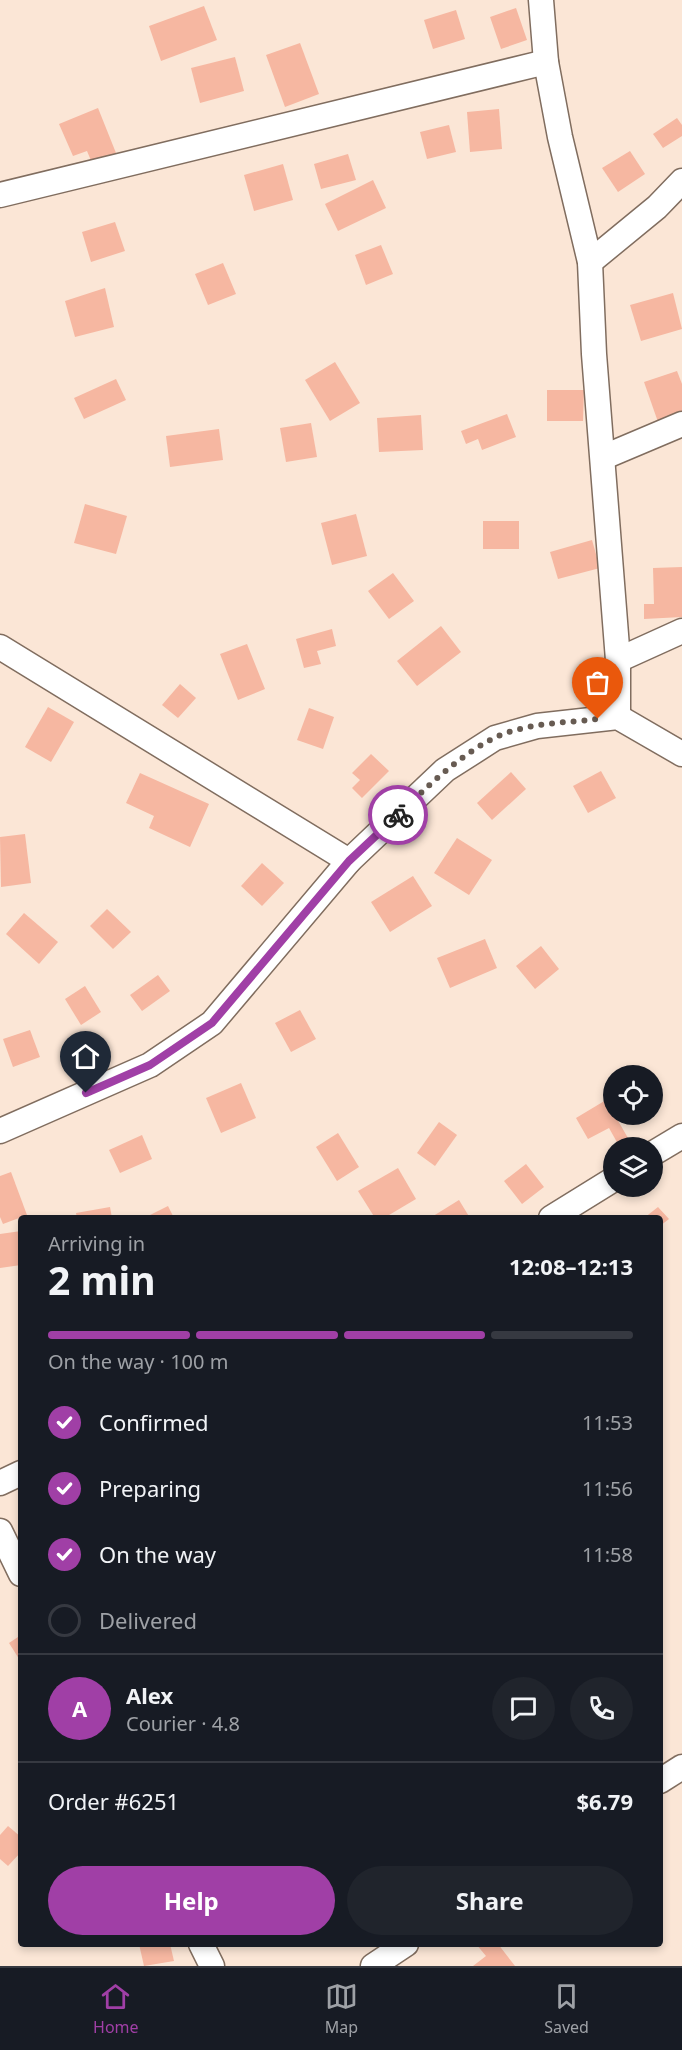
<!DOCTYPE html>
<html lang="en">
<head>
<meta charset="utf-8">
<style>
	body { margin:0; font-family:"Noto Sans",sans-serif; background:#20242c; color:#f1f3f6; height:100vh; display:flex; flex-direction:column; font-size:22px; white-space:nowrap }
	* { box-sizing:border-box; margin:0 }
	p { font-size:20px; color:#9ea1a6 }
	.icon { flex:none; width:33px; height:33px; fill:none; stroke:currentColor; stroke-width:2; stroke-linecap:round; stroke-linejoin:round }
	.map { position:relative; flex:1; overflow:hidden }
	.details { position:absolute; left:18px; top:1215px; width:645px; height:732px; display:flex; flex-direction:column; background:#171b24; border-radius:6px; box-shadow:0 3px 9px #0003 }
	.details>* { flex:none }
	.tools { position:absolute; left:603px; top:1065px; display:grid; gap:12px }
	.tools a { display:grid; place-items:center; width:60px; height:60px; border-radius:50%; background:#171b24; box-shadow:0 3px 9px #0003; font-size:30px }
	.pin { position:absolute; display:grid; place-items:center; width:51px; height:51px; color:#fff; margin:-62px -26px; border-radius:50% 50% 50% 0; rotate:-45deg; box-shadow:0 0 6px #0007 }
	.pin .icon { rotate:45deg }
	.courier { position:absolute; display:grid; place-items:center; width:60px; height:60px; margin:-30px; border:4px solid #a03fa6; border-radius:50%; background:#fff; color:#222; box-shadow:0 2px 8px #0007 }
	.headline em { font-style:normal; font-weight:700 }
	.headline div { display:flex; flex-direction:column-reverse }
	.headline { display:flex; align-items:center; justify-content:space-between; height:102px; padding:0 30px }
	h1 { font-size:39px; font-weight:700; line-height:45px }
	.bar { display:grid; grid-template-columns:repeat(4,1fr); gap:9px 6px; align-content:center; height:72px; padding:0 30px }
	.bar i { height:8px; border-radius:4px; background:#363941 }
	.bar .current { background:#a03fa6 }
	.bar p { grid-column:span 4 }
	.line { display:flex; align-items:center; gap:15px; padding:0 30px; border-top:2px solid #363941 }
	.line div { flex:1 }
	.round { display:grid; place-items:center; flex:none; width:63px; height:63px; border-radius:32px; background:#20242c }
	ol { padding:0 30px; list-style:none }
	li { display:flex; align-items:center; gap:18px; height:66px }
	li p { margin-inline-start:auto }
	li .icon { padding:6px; border-radius:50%; background:#a03fa6; color:#fff; stroke-width:4 }
	li:last-child { color:#9ea1a6 }
	li i { width:33px; height:33px; border:3px solid #363941; border-radius:50% }
	.action { display:flex; gap:12px; margin-top:auto; padding:12px 30px }
	.action a { flex:1; height:69px; border-radius:36px; background:#a03fa6; color:#fff; font-size:24px; font-weight:700; line-height:69px; text-align:center }
	.action a+a { background:#20242c; color:#f1f3f6 }
	.dock { display:flex; justify-content:space-around; align-items:center; height:84px; border-top:2px solid #363941; background:#171b24; font-size:16px; color:#9ea1a6 }
	.dock a { display:grid; justify-items:center; gap:3px }
	.dock .current { color:#a03fa6 }
	.map>svg:first-child { display:block }
	.building { fill:#f6b7a1 }
	.lines { fill:none; stroke-linecap:round; stroke-linejoin:round }
	.minor-casing { stroke:#806d5f; stroke-width:27 }
	.minor { stroke:#fff; stroke-width:24 }
	.done { stroke:#675b52; stroke-width:6; stroke-dasharray:0 10.8 }
	.route { stroke:#a03fa6; stroke-width:8 }
</style>
</head>
<body>
<div class="map">
<svg width="682" height="1966" viewBox="0 0 682 1966">
	<rect width="100%" height="100%" fill="#fbe6d6"/>
	<g class="building">
		<polygon points="204,6 217,40 161,61 149,26"/>
		<polygon points="516,8 527,40 501,49 490,17"/>
		<polygon points="456,10 465,39 433,49 424,20"/>
		<polygon points="300,43 319,94 285,107 266,55"/>
		<polygon points="235,57 244,91 200,103 191,68"/>
		<polygon points="98,108 116,153 92,163 87,151 73,156 59,124"/>
		<polygon points="499,109 502,149 470,152 467,112"/>
		<polygon points="677,118 682,125 682,136 663,148 653,134"/>
		<polygon points="449,125 456,152 427,159 420,132"/>
		<polygon points="630,151 645,174 618,192 602,168"/>
		<polygon points="348,154 356,180 321,189 314,164"/>
		<polygon points="283,164 293,200 254,211 244,175"/>
		<polygon points="373,180 386,208 338,231 325,204"/>
		<polygon points="115,222 125,251 91,262 82,232"/>
		<polygon points="381,245 393,274 366,285 355,255"/>
		<polygon points="223,263 236,294 208,305 195,274"/>
		<polygon points="105,288 114,327 75,337 65,301"/>
		<polygon points="673,293 682,329 641,341 630,305"/>
		<polygon points="335,362 360,403 330,421 305,380"/>
		<polygon points="677,371 682,384 682,414 658,422 644,382"/>
		<polygon points="116,379 126,400 84,419 74,398"/>
		<polygon points="547,390 584,390 583,421 547,421"/>
		<polygon points="507,414 516,437 482,450 478,439 466,444 461,431"/>
		<polygon points="421,415 423,450 379,452 377,418"/>
		<polygon points="311,423 317,457 286,462 280,428"/>
		<polygon points="219,429 223,460 170,467 166,436"/>
		<polygon points="85,504 127,516 116,554 74,543"/>
		<polygon points="356,514 367,556 332,565 321,523"/>
		<rect x="483" y="521" width="36" height="28"/>
		<polygon points="592,540 600,568 558,579 550,552"/>
		<polygon points="682,567 682,617 644,619 644,604 654,604 653,568"/>
		<polygon points="393,573 414,601 389,619 368,591"/>
		<polygon points="441,626 461,652 417,686 397,661"/>
		<polygon points="332,629 336,646 317,651 321,664 304,668 296,639"/>
		<polygon points="247,644 265,689 238,700 220,654"/>
		<polygon points="180,684 196,698 178,718 162,705"/>
		<polygon points="48,707 74,722 51,762 25,747"/>
		<polygon points="309,708 334,717 323,749 297,740"/>
		<polygon points="371,754 389,771 362,798 352,788 360,780 352,773"/>
		<polygon points="601,771 616,798 588,813 573,786"/>
		<polygon points="511,772 526,789 492,820 477,803"/>
		<polygon points="140,773 209,804 190,847 149,828 154,816 126,803"/>
		<polygon points="25,834 31,883 1,887 0,837"/>
		<polygon points="457,838 492,860 469,895 434,873"/>
		<polygon points="262,863 284,883 262,906 241,886"/>
		<polygon points="413,876 432,906 390,932 371,902"/>
		<polygon points="107,909 131,932 113,949 90,926"/>
		<polygon points="24,913 58,942 39,964 6,934"/>
		<polygon points="485,939 497,968 450,988 437,958"/>
		<polygon points="541,946 559,969 535,989 516,966"/>
		<polygon points="158,975 170,991 142,1011 130,995"/>
		<polygon points="85,986 101,1012 81,1025 65,999"/>
		<polygon points="300,1010 316,1039 291,1052 275,1023"/>
		<polygon points="30,1030 40,1057 13,1067 3,1039"/>
		<polygon points="241,1083 256,1118 221,1133 206,1098"/>
		<polygon points="606,1100 628,1138 618,1144 609,1128 588,1139 576,1118"/>
		<polygon points="439,1122 457,1135 435,1166 417,1153"/>
		<polygon points="338,1133 359,1167 337,1181 316,1147"/>
		<polygon points="142,1135 152,1159 120,1173 109,1150"/>
		<polygon points="526,1164 544,1187 522,1204 504,1181"/>
		<polygon points="398,1168 416,1199 384,1218 375,1218 358,1191"/>
		<polygon points="11,1172 27,1215 3,1224 0,1217 0,1176"/>
		<polygon points="459,1200 470,1218 430,1218"/>
		<polygon points="168,1206 174,1218 144,1218"/>
		<polygon points="110,1207 112,1218 77,1218 76,1213"/>
		<polygon points="658,1207 669,1219 660,1226 660,1218 644,1218"/>
		<polygon points="21,1231 21,1265 0,1268 0,1234"/>
		<polygon points="21,1635 21,1662 9,1643"/>
		<polygon points="8,1826 21,1837 21,1852 8,1866 0,1859 0,1835"/>
		<polygon points="139,1944 170,1944 174,1961 144,1966"/>
		<polygon points="476,1944 498,1944 515,1966 473,1966 486,1956"/>
	</g>
	<g class="lines">
		<g class="minor-casing">
			<g id="minor">
				<polyline points="541,0 546,62 560,137 590,262 594,354 618,660 618,717"/>
				<polyline points="0,195 546,62"/>
				<polyline points="590,262 657,207 682,181"/>
				<polyline points="604,457 682,424"/>
				<polyline points="0,647 349,861"/>
				<polyline points="618,660 682,631"/>
				<polyline points="0,1131 150,1065 212,1023 349,861 445,770 495,738 537,726 618,717 682,754"/>
				<polyline points="652,1154 682,1136"/>
				<polyline points="551,1218 614,1179"/>
				<polyline points="0,1483 21,1473"/>
				<polyline points="0,1531 21,1574"/>
				<polyline points="660,1781 682,1767"/>
				<polyline points="201,1944 212,1966"/>
				<polyline points="373,1966 406,1944"/>
			</g>
		</g>
		<use href="#minor" class="minor"/>
	</g>
	<g class="lines">
		<path class="done" d="M398 815C427 787 457 757 494 738 525 723 564 723 598 719"/>
		<polyline class="route" points="86,1093 150,1065 212,1023 349,861 398,815"/>
	</g>
</svg>
<div class="tools">
<a><svg class="icon" aria-label="locate" viewBox="0 0 24 24"><circle cx="12" cy="12" r="6"/><path d="M12 2v4M12 18v4M2 12h4M18 12h4"/></svg></a>
<a><svg class="icon" aria-label="layers" viewBox="0 0 24 24"><path d="M12 4l9 5-9 5-9-5zM3 14l9 5 9-5"/></svg></a>
</div>
<div class="pin" style="left:598px;top:719px;background:#ea580c"><svg class="icon" aria-label="bag" viewBox="0 0 24 24"><path d="M5 8h14l-1 12H6zM9 8a3 3 0 0 1 6 0"/></svg></div>
<div class="pin" style="left:86px;top:1093px;background:#1f2937"><svg class="icon" aria-label="home" viewBox="0 0 24 24"><path d="M3 11l9-7 9 7M6 9v11h12V9"/></svg></div>
<div class="courier" style="left:398px;top:815px"><svg class="icon" aria-label="bike" viewBox="0 0 24 24"><circle cx="6" cy="16" r="4"/><circle cx="18" cy="16" r="4"/><path d="M6 16l4-8h5l3 8M10 8l3 8H6M13 5h3"/></svg></div>
<section class="details">
<div class="headline"><div><h1>2 min</h1><p>Arriving in</p></div><em>12:08–12:13</em></div>
<div class="bar"><i class="current"></i><i class="current"></i><i class="current"></i><i></i><p>On the way · 100 m</p></div>
<ol>
<li><svg class="icon" aria-label="check" viewBox="0 0 24 24"><path d="M5 12l5 5 9-10"/></svg>Confirmed<p>11:53</p></li>
<li><svg class="icon" aria-label="check" viewBox="0 0 24 24"><path d="M5 12l5 5 9-10"/></svg>Preparing<p>11:56</p></li>
<li><svg class="icon" aria-label="check" viewBox="0 0 24 24"><path d="M5 12l5 5 9-10"/></svg>On the way<p>11:58</p></li>
<li><i></i>Delivered</li>
</ol>
<div class="line" style="height:108px"><b class="round" style="background:#a03fa6;color:#fff">A</b><div><b>Alex</b><p>Courier · 4.8</p></div><a class="round"><svg class="icon" aria-label="chat" viewBox="0 0 24 24"><path d="M4 5h16v11H9l-5 4z"/></svg></a><a class="round"><svg class="icon" aria-label="phone" viewBox="0 0 24 24"><path d="M5 4h4l2 5-3 2q2 4 5 5l2-3 5 2v4C11 20 4 13 5 4z"/></svg></a></div>
<div class="line" style="height:78px"><div>Order #6251</div><b>$6.79</b></div>
<div class="action"><a>Help</a><a>Share</a></div>
</section>
</div>
<nav class="dock">
<a class="current"><svg class="icon" aria-label="home" viewBox="0 0 24 24"><path d="M3 11l9-7 9 7M6 9v11h12V9"/></svg>Home</a>
<a><svg class="icon" aria-label="map" viewBox="0 0 24 24"><path d="M3 6l6-2 6 2 6-2v14l-6 2-6-2-6 2zM9 4v14M15 6v14"/></svg>Map</a>
<a><svg class="icon" aria-label="saved" viewBox="0 0 24 24"><path d="M7 4h10v16l-5-4-5 4z"/></svg>Saved</a>
</nav>
</body>
</html>
